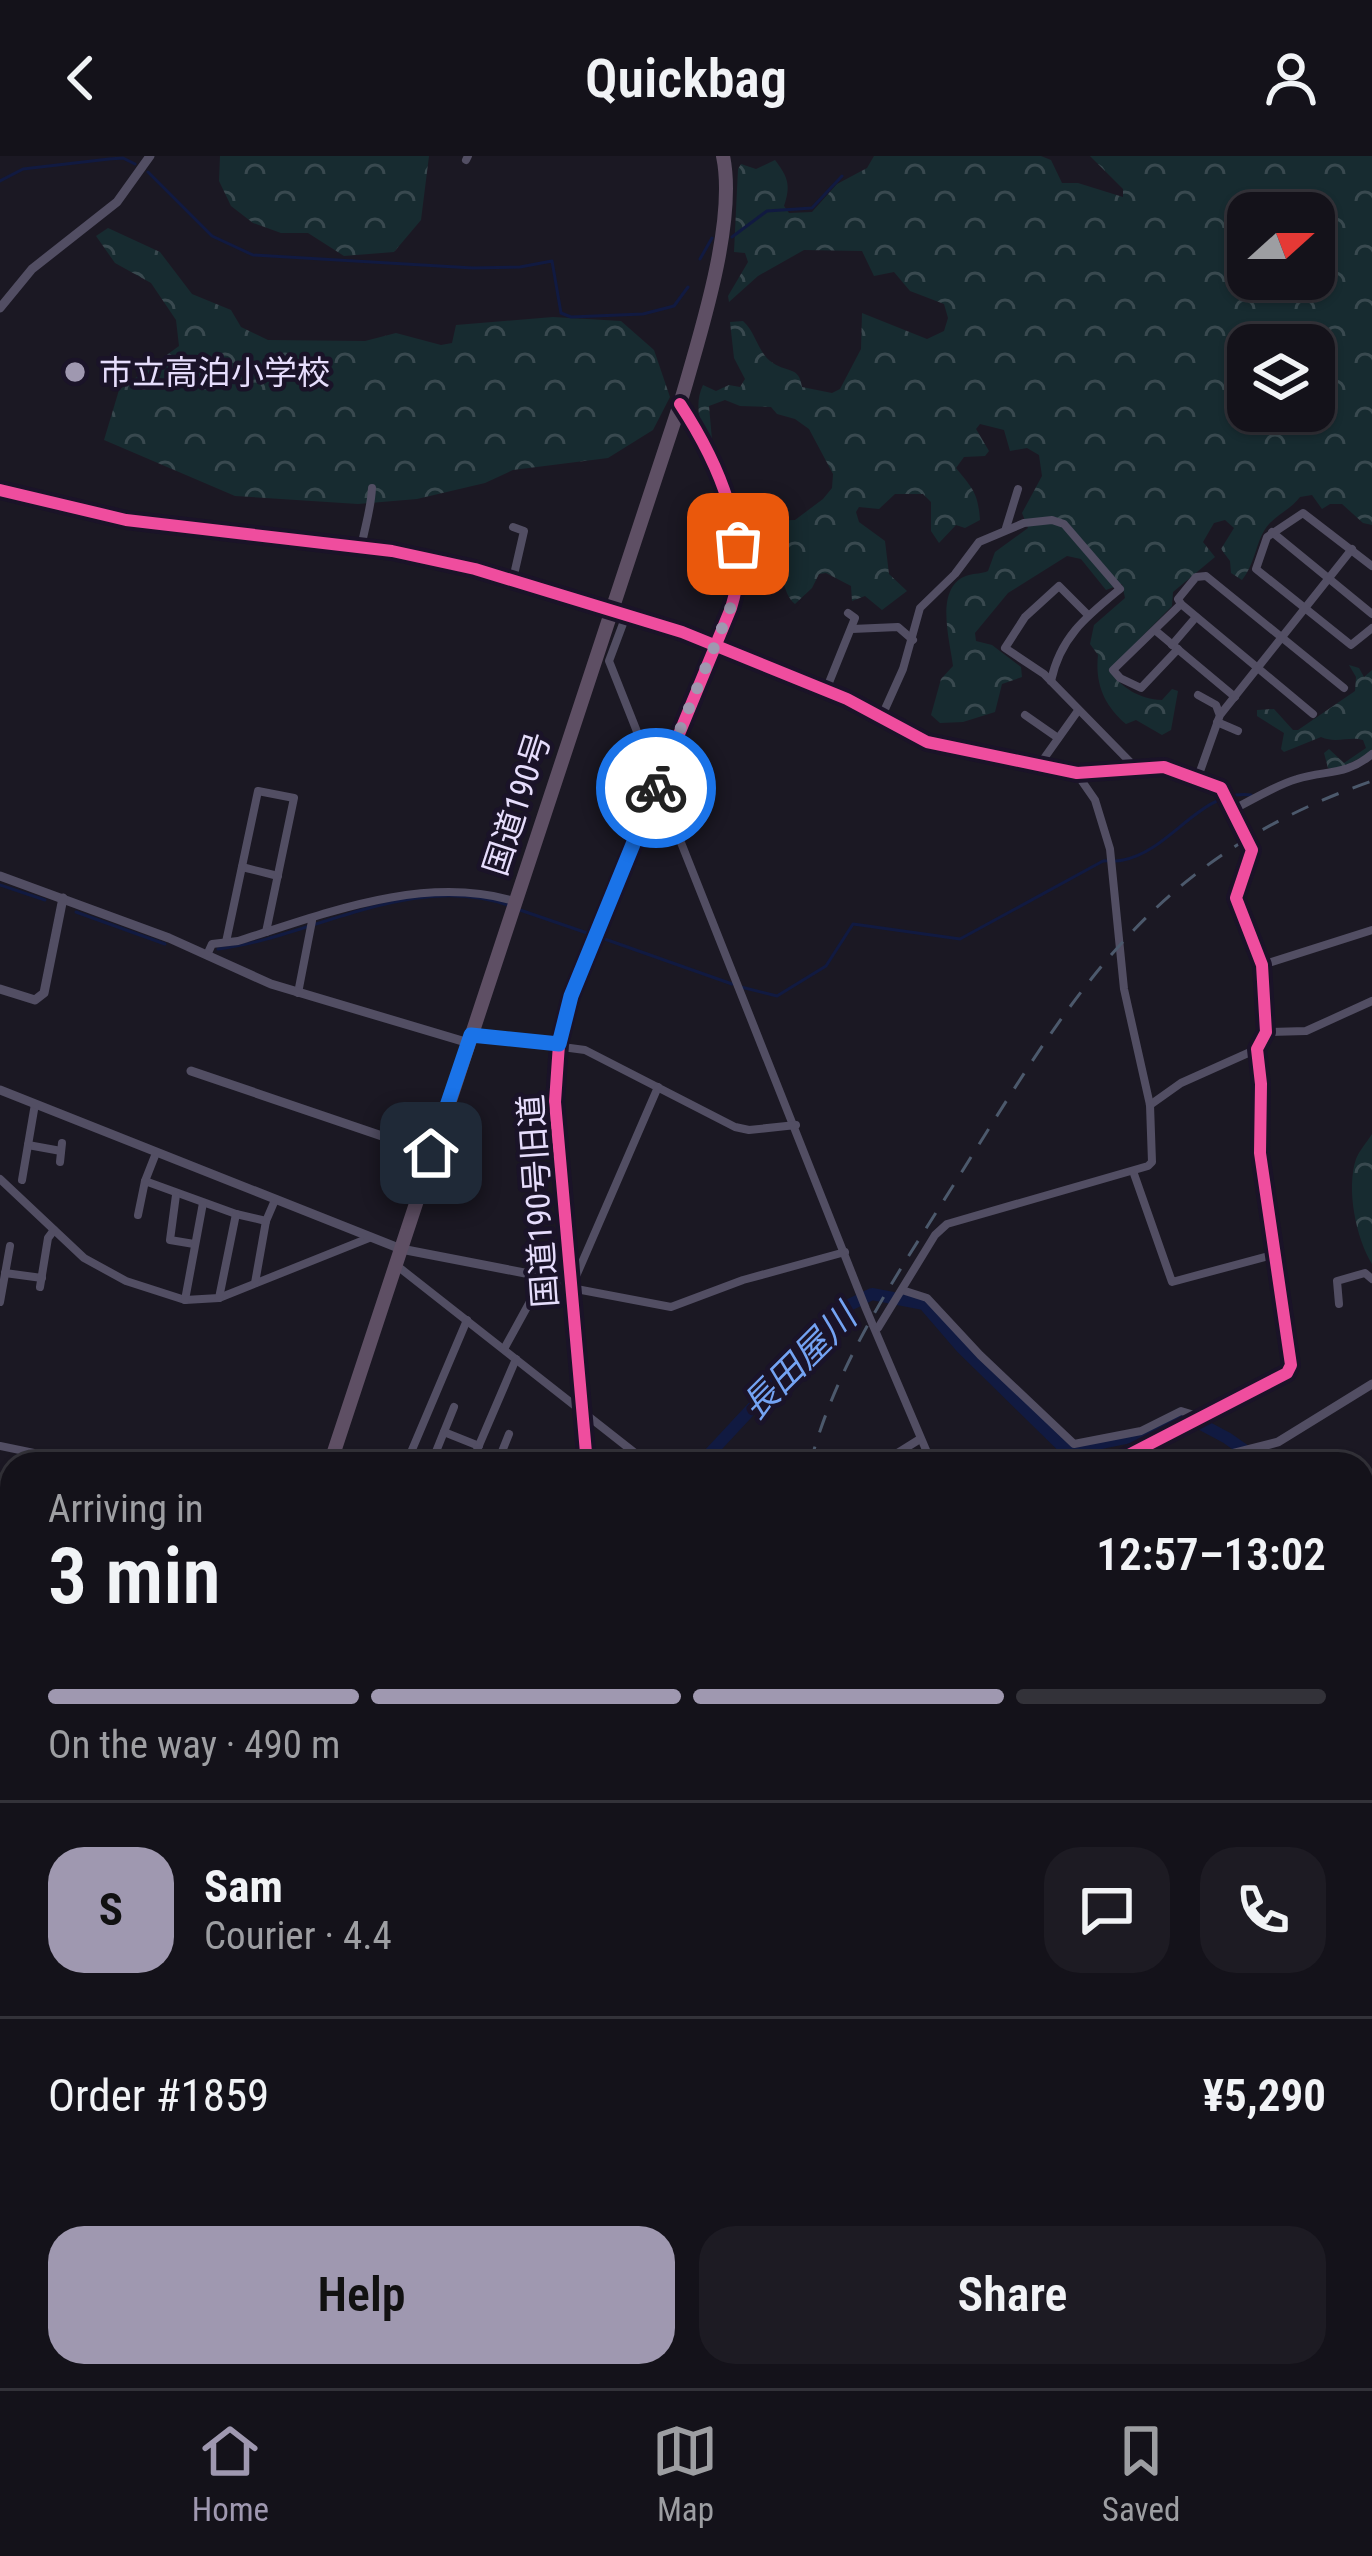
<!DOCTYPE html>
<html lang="en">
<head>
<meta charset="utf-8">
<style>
	body { margin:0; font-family:"Roboto Condensed","Noto Sans JP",sans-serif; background:#1d1b23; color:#f1f3f6; height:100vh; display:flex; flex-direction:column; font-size:45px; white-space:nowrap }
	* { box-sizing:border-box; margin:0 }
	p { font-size:39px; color:#9d9ea2 }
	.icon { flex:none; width:66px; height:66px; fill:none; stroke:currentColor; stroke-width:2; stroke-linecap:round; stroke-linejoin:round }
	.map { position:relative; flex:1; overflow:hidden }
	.side { position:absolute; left:0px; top:1296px; width:1374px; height:936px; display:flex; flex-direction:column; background:#14121a; border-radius:36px 36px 0 0; box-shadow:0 3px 9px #0004,0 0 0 3px #333239 }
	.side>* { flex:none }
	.needle { width:78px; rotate:69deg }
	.controls { position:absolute; left:1227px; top:36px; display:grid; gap:24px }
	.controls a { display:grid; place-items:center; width:108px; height:108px; border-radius:24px; background:#14121a; box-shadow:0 3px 9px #0004,0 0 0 3px #333239; font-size:60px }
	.pin { position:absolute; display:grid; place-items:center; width:102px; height:102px; color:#fff; margin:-51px; border-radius:24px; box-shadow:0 6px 18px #0006 }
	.courier { position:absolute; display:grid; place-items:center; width:120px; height:120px; margin:-60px; border:9px solid #1a73e8; border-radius:50%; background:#fff; color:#222; box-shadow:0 3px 15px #0007 }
	.head em { font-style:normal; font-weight:600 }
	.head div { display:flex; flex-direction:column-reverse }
	.head { display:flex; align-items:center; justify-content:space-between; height:204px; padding:0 48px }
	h1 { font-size:78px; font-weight:600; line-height:90px }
	.bar { display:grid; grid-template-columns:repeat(4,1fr); gap:18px 12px; align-content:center; height:144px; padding:0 48px }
	.bar i { height:15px; border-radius:9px; background:#333239 }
	.bar .current { background:#9f98b0 }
	.bar p { grid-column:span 4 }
	.line { display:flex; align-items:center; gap:30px; padding:0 48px; border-top:3px solid #333239 }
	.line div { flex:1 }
	.round { display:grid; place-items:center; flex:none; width:126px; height:126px; border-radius:36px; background:#1d1b23 }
	.cta { display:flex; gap:24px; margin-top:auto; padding:24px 48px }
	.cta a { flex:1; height:138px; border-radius:36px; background:#9f98b0; color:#111; font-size:48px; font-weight:600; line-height:138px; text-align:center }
	.cta a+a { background:#1d1b23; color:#f1f3f6 }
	header { display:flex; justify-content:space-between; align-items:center; height:156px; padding:0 48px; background:#14121a; font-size:54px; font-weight:600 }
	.tab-bar { display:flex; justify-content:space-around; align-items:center; height:168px; border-top:3px solid #333239; background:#14121a; font-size:33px; color:#9d9ea2 }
	.tab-bar a { display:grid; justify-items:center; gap:6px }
	.tab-bar .current { color:#9f98b0 }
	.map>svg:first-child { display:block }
	.forest { fill:url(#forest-crowns); fill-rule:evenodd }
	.water { fill:url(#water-rules) }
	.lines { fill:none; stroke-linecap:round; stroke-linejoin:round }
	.stream { stroke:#111a41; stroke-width:3 }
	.river { stroke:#111a41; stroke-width:12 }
	.minor-tunnel { stroke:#393644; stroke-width:8; stroke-dasharray:8 4; stroke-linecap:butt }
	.minor { stroke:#524e63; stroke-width:8 }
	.tertiary { stroke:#524e63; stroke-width:9 }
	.secondary { stroke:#565169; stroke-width:10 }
	.primary { stroke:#5b4f67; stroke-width:12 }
	.trunk { stroke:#5e4f64; stroke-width:14 }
	.rail { stroke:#4c596c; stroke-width:3; stroke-dasharray:18 15; stroke-linecap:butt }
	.cycleway-casing { stroke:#1a1328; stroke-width:20 }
	.cycleway { stroke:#ef4d9e; stroke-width:12 }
	.done { stroke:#9f98b0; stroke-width:12; stroke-dasharray:0 21.6 }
	.route { stroke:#1a73e8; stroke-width:15 }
	.poi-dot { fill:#9f98b0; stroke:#1a1328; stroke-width:4.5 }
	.labels { text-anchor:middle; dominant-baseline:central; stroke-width:9; stroke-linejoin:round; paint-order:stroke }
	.poi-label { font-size:33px; fill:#e6ddfc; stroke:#1a1328; text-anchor:start }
	.street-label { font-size:33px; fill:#e6ddfc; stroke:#1a1328 }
	.water-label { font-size:36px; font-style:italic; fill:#74a3f3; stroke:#1a1328 }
</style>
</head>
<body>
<header><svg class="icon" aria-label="back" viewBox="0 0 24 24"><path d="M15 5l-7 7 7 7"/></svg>Quickbag<svg class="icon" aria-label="person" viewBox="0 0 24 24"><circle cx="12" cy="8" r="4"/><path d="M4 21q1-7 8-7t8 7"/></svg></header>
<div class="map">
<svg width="1372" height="2232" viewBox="0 0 1372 2232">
	<defs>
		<pattern id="forest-crowns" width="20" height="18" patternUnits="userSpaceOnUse" patternTransform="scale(3)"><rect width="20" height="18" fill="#172b30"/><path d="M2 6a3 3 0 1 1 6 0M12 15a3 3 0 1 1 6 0" fill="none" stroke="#39494f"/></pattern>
		<pattern id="water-rules" width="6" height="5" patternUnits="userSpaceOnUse" patternTransform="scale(3)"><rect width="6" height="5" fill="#111a41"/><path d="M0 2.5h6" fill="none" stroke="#343b5d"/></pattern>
	</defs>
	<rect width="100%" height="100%" fill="#1b1823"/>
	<g class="forest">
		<polygon points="220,0 429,0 421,64 394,96 344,100 308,77 281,77 253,67 231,50 219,25"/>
		<path d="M874 0H1041L1051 4 1062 27H1078L1123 41V33L1090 0H1372V369L1363 367 1342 348H1330L1322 353 1312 339 1300 341C1291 353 1279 357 1269 368 1256 382 1256 407 1242 424L1231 417 1230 405 1221 393 1234 372 1225 364 1214 367 1203 386 1215 401 1173 436 1172 450 1109 514C1122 532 1139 543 1162 544L1172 533 1178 535 1171 574 1162 579 1136 564 1126 568C1104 549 1095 528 1098 499L1090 488 1094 469 1125 442 1122 428 1106 434 1081 403 1067 400 1008 437 975 477 976 485 992 489 1021 511 1022 521 1002 528 995 556 963 566 940 567 931 559 941 523 953 510C950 484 933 429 969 419 975 417 982 418 988 415L995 396 1028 372 1022 357 1042 320 1039 299 1027 292 1010 295 1004 274 980 268 976 273 989 295 985 300 964 301 956 312C973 333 978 337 980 364L965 372 956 369 939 387 931 375V346L923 338H895L879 353 859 351 856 356 859 366 885 385 889 418 907 435 882 454 865 440 852 445 851 430 826 417 819 418 812 432 795 448C781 436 786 418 773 404L769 411 778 427 766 428 760 421 769 365 795 364 823 343 832 332 833 318 809 273 795 263 777 258 771 251 740 250 725 244 709 250 713 295 710 294C701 272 693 250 703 229L716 235 729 229 740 231 745 223 734 202 730 166 743 165C756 176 758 198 773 207 788 217 799 210 802 231L832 237 840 233 861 193 862 157 927 183 944 175 948 162 944 148 910 135 894 116 874 120 862 95 804 94 758 120 729 146 728 140 748 106 745 97 734 96 738 13 741 8 756 13 775 4C788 21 791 29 784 50L789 57 812 56 837 28 867 12ZM1248 57H1314V123H1248ZM1248 189H1314V255H1248Z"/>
		<polygon points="108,72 160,96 192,138 231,154 241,171 268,184 365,185 396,177 441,189 452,187 456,169 553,161 621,165 654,194 670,241 653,274 608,302 513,314 485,327 417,343 358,348 235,340 104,284 119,234 179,190 176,164 151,127 115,107 96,80"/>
		<path d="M1349 509 1359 512 1364 521 1372 514V596L1334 615 1328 612 1324 597 1329 593 1344 607 1366 592 1363 584C1348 580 1337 588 1321 581L1284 596 1281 593 1284 577 1257 560V554L1274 553 1293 574H1298L1355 535 1356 521Z"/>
		<path d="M1372 978V1108C1356 1082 1346 1033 1356 1003 1359 995 1367 986 1372 978Z"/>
		<polygon points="1362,1980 1372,1983 1372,2198 1362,2192"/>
	</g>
	<polygon class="water" points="40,2220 281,2220 297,2232 0,2232 0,2224"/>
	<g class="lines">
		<g class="stream">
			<polyline points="148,16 212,80 253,99 473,112 520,111 552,105 561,157 571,161 643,158 674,150 688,131"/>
			<polyline points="0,25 23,13 109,3 123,2 135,8"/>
			<polyline points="732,81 767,55 812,52 842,20"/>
			<polyline points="700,103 712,82"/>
			<polyline points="0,729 45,744"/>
			<polyline points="520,754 590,778"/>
			<polyline points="76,756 165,788"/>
			<polyline points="599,781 732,828"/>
			<path d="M218 793C310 782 413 714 511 750"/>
			<path d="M741 831 777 840 826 810 853 768 960 783 1103 705C1110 704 1117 706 1123 704 1171 695 1200 633 1251 639"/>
		</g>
		<g class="river">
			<polyline points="700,1308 847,1150 872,1138 924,1148 962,1192 1066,1294 1150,1277 1184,1259 1227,1282 1264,1308"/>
			<polyline points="1362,1388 1372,1394"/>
			<polyline points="0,1941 12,1942"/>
			<polyline points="1179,2220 1215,2232"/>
		</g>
		<polyline class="minor-tunnel" points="855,2232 857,2228"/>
		<g class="minor">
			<polyline points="466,4 468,0"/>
			<polyline points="513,371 524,375 513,423"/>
			<polyline points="1006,372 1018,333"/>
			<polyline points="1272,376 1372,458"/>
			<path d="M361 392C365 370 371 353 372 332"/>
			<polyline points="1372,410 1303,357 1267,381 1256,413 1351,489 1372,472"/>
			<polyline points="627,457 609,505 866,1153 932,1308"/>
			<polyline points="1088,459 1059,430 1025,461 1005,492 1044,518 1136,612"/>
			<polyline points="852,473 898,471 913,484"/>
			<polyline points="1156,475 1235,541"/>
			<polyline points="1172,489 1196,461"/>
			<polyline points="1178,493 1141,532 1120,522 1113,514 1181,448"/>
			<path d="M1051 525C1060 481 1087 460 1120 433L1064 368 1052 364 1024 367 979 386 955 418 920 452 903 513 881 562 927 586 1077 617 1164 611 1215 627 1234 653 1252 694 1236 742 1262 809 1266 876 1257 893 1261 928 1260 997 1290 1213 1111 1308"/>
			<polyline points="826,534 855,462 848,457"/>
			<polyline points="1198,539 1216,549 1219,557"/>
			<polyline points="1313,558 1181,448 1178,443 1196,421 1206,420 1344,532"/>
			<polyline points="1025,559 1058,582"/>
			<polyline points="1217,566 1238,575"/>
			<polyline points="1040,608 1077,556"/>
			<polyline points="1198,621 1220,559 1352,393"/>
			<path d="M1234 653C1254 643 1276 629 1297 623 1326 614 1346 620 1372 598"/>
			<polyline points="242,711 278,720"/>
			<polyline points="226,786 258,635 294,642 266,776"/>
			<path d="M207 799 212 788 238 785C324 758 423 718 514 745"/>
			<polyline points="1262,809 1372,774"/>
			<polyline points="298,837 312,765"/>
			<polyline points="1266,876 1306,875 1372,845"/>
			<polyline points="471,879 585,894 735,971 749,974 796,969"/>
			<polyline points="1150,949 1181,927 1257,893"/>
			<polyline points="28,989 61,995"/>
			<polyline points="60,1006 62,987"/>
			<polyline points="1133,1015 1172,1126 1276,1098"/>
			<polyline points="0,1023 84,1102 126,1125 185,1144 219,1142 369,1082"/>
			<polyline points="22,1024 35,948"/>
			<polyline points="145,1025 236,1058 266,1065"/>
			<polyline points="176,1039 170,1084 194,1088"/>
			<polyline points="138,1059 145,1025 156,997"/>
			<polyline points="396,1109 649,1308"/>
			<polyline points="5,1117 42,1122"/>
			<polyline points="571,1126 577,1118 658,931"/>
			<polyline points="255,1127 266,1065 275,1044"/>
			<polyline points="40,1131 48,1082 54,1074"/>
			<polyline points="571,1132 671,1151 743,1124 845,1096"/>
			<polyline points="902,1134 927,1142 980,1199 1074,1288 1141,1275 1181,1255 1201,1261"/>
			<polyline points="219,1142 236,1058"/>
			<polyline points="185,1144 203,1047"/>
			<polyline points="0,1146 10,1090"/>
			<polyline points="1339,1148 1337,1125 1365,1117 1372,1123"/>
			<polyline points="878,1172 935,1079 947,1068 1148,1010 1152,1006 1150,949 1124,833 1110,693 1095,644 1077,618"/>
			<polyline points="504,1193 532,1142 539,1120"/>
			<polyline points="444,1276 479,1290"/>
			<polyline points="0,1290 87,1308"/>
			<polyline points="1242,1297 1256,1308"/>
			<polyline points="406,1308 467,1164"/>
			<polyline points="431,1308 454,1251"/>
			<polyline points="471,1308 516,1203"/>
			<polyline points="497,1308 509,1278"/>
			<polyline points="880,1308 920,1283"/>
			<polyline points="1362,1394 1372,1400"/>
			<polyline points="0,1438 12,1439"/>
			<polyline points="0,1482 12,1483"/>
			<polyline points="0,1502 12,1503"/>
			<polyline points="1362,1531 1372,1533"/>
			<polyline points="0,1543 12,1543"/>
			<polyline points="1362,1611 1372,1618"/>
			<polyline points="0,1707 12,1703"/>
			<polyline points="0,1730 12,1731"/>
			<polyline points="1362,1771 1372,1781"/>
			<polyline points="1362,1819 1372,1819"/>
			<polyline points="8,1870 12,1829"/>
			<polyline points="0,1947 12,1948"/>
			<polyline points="1362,1967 1372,1970"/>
			<polyline points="0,1991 12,1987"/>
			<polyline points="0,2038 12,2035"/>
			<polyline points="0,2082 12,2057"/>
			<polyline points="0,2217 12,2216"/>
			<polyline points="293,2220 308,2232"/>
			<polyline points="555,2220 577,2231"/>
			<polyline points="776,2220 792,2232"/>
			<polyline points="836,2220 859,2224"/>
			<polyline points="718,2229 724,2232"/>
			<polyline points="444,2232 450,2220"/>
			<polyline points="497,2232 503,2220"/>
			<polyline points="662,2232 668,2220"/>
			<polyline points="764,2232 770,2220"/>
		</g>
		<g class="tertiary">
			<polyline points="0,152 32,113 117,46 150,0"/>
			<polyline points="0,334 126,364 392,395 475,413 682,476 847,543 881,562"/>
			<polyline points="0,720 169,782 271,828 469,887"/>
			<polyline points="0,833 35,844 44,837 63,742"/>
			<polyline points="191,915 432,997"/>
			<polyline points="0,934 401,1093 571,1126"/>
			<path d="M587 1308 555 946 559 888 571 840 731 452C753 383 718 306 680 248"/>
			<polyline points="1191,1308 1278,1286 1372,1228"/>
			<polyline points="0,1664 12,1664"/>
		</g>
		<g class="secondary">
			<polyline points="0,1347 12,1347"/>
			<polyline points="0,1359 12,1360"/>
			<polyline points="0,1870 12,1870"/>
		</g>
		<g class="primary">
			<polyline points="1362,1547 1372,1549"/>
			<polyline points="1362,1555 1372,1557"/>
			<polyline points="800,2220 827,2232"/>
			<polyline points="1257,2220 1276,2232"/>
			<polyline points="889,2232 944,2220"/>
		</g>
		<g class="trunk">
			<path d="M330 1308 680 248C699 182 737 66 723 0"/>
			<polyline points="0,1998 12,1994"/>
			<polyline points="0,2010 12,2009"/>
			<polyline points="0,2027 12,2024"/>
		</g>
		<g class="rail">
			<path d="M810 1308C837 1206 895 1122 951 1033 1071 843 1145 704 1372 625"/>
			<polyline points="945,2220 947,2232"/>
		</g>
		<g class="cycleway-casing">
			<g id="cycleway">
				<polyline points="0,334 126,364 392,395 475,413 682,476 847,543 927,586 1077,617 1164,611 1221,632 1252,694 1236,742 1262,809 1266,876 1257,893 1261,928 1260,997 1291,1209 1287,1217 1111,1308"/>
				<path d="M587 1308 555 946 559 888 571 840 731 452C753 383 718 306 680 248"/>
			</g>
		</g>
		<use href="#cycleway" class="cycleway"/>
	</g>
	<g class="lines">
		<polyline class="done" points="656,632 734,443 738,421 738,388"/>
		<polyline class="route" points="431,997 471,879 559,888 571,840 656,632"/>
	</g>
	<circle class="poi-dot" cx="75" cy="216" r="12"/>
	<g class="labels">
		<g class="poi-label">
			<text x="99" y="216">市立高泊小学校</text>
		</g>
		<g class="street-label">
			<text transform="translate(517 648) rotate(-72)">国道190号</text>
			<text transform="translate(538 1045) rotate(-94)">国道190号旧道</text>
		</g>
		<g class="water-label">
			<text transform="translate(799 1206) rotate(-45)">長田屋川</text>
		</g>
	</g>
</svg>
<div class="controls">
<a><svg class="needle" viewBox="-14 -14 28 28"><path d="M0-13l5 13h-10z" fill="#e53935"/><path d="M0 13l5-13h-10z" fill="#9d9ea2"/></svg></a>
<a><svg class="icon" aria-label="layers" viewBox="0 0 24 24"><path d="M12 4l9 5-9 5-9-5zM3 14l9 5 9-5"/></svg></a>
</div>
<div class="pin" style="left:738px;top:388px;background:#ea580c"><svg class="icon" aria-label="bag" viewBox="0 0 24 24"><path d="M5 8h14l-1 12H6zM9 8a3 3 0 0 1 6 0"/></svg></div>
<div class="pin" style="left:431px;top:997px;background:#1f2937"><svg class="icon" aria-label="home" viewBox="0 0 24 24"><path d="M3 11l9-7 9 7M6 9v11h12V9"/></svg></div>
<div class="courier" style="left:656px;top:632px"><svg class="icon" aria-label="bike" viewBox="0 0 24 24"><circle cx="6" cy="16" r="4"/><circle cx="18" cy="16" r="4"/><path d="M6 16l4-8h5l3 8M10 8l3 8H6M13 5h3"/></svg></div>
<section class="side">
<div class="head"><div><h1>3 min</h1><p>Arriving in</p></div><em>12:57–13:02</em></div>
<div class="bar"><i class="current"></i><i class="current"></i><i class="current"></i><i></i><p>On the way · 490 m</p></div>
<div class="line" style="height:216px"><b class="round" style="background:#9f98b0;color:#111">S</b><div><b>Sam</b><p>Courier · 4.4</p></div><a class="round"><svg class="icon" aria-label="chat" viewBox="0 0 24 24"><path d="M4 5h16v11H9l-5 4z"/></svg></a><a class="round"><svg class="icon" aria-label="phone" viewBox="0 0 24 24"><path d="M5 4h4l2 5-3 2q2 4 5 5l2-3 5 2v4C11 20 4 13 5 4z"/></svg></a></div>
<div class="line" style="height:156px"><div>Order #1859</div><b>¥5,290</b></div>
<div class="cta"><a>Help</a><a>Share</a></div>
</section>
</div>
<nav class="tab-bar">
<a class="current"><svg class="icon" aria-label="home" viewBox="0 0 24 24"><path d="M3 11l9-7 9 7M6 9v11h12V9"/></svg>Home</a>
<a><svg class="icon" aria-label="map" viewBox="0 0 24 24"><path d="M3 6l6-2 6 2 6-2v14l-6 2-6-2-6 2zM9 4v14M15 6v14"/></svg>Map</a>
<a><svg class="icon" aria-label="saved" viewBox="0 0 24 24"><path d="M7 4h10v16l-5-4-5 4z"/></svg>Saved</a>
</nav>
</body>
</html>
